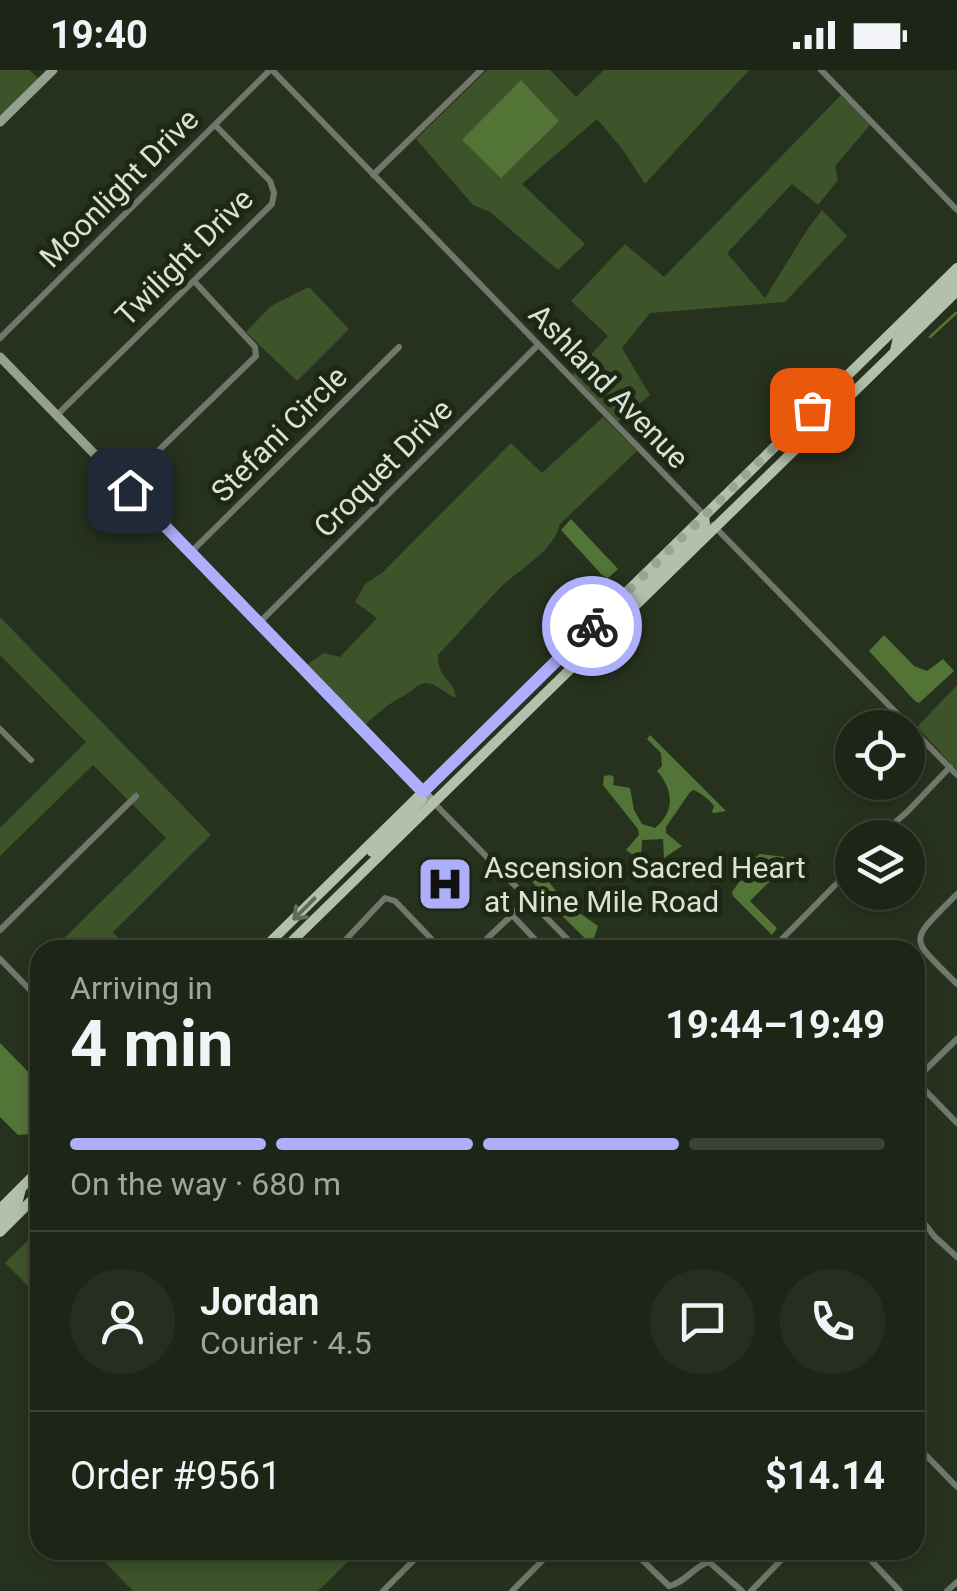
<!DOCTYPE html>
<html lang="en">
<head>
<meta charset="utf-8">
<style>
	body { margin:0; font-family:Roboto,sans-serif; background:#252e1f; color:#f1f3f6; height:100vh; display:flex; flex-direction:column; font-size:38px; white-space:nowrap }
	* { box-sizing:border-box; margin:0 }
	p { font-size:32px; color:#a0a5a1 }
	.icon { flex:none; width:55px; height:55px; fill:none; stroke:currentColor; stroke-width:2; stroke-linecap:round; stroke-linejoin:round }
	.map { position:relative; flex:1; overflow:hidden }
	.drawer { position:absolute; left:30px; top:870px; width:895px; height:620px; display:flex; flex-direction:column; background:#1d2616; border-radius:30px; box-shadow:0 5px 15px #0003,0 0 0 2px #3b4335 }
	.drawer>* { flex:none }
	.buttons { position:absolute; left:835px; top:640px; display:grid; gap:20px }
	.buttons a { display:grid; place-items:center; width:90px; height:90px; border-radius:50%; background:#1d2616; box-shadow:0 5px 15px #0003,0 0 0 2px #3b4335; font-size:50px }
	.pin { position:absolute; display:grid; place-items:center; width:85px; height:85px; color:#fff; margin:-42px; border-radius:20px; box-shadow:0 5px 15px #0006 }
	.courier { position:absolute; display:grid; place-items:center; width:100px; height:100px; margin:-50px; border:8px solid #adaffb; border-radius:50%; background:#fff; color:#222; box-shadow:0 2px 12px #0007 }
	.headline em { font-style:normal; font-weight:700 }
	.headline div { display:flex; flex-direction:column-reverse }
	.headline { display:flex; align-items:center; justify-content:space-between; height:170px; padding:0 40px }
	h1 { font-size:65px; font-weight:700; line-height:75px }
	.bar { display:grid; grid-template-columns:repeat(4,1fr); gap:15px 10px; align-content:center; height:120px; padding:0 40px }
	.bar i { height:12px; border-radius:8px; background:#3b4335 }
	.bar .on { background:#adaffb }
	.bar p { grid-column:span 4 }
	.line { display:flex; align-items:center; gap:25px; padding:0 40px; border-top:2px solid #3b4335 }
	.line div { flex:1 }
	.round { display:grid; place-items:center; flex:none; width:105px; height:105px; border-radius:52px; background:#252e1f }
	.status { display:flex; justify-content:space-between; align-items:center; height:70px; padding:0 50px; background:#1d2616; direction:ltr }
	.status svg { height:28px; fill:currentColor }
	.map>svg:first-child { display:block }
	.green { fill:#3d542a }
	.water { fill:#537437 }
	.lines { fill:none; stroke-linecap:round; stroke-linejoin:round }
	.stream { stroke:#537437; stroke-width:2.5 }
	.street { stroke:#71776d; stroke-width:6 }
	.secondary { stroke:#96a090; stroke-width:9 }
	.primary { stroke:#b3c0ab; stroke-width:10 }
	.oneway { stroke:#606c58 }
	.done { stroke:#9ba495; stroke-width:10; stroke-dasharray:0 18 }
	.route { stroke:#adaffb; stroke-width:12 }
	.labels { text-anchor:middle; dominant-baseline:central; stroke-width:10; stroke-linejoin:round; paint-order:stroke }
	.street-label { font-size:30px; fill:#dae2d5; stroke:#1d2814 }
	.poi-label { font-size:30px; fill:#dae2d5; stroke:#1d2814; text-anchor:start }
</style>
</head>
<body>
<div class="status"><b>19:40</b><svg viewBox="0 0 49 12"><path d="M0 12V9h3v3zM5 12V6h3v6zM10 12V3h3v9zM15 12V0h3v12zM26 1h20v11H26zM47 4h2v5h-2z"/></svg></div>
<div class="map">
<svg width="957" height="1521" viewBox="0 0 957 1521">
	<rect width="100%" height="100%" fill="#27321e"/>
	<g class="green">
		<polygon points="0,0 29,0 42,11 0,52"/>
		<polygon points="487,0 550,0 576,27 604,0 749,0 645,114 623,80 597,49 522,114 585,174 558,200 490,142 473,135 416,69"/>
		<polygon points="841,25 870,55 835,96 838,110 818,135 792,114 727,183 765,228 807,160 822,140 847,166 785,232 650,243 622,278 650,325 618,352 572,305 608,266 571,231 625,174 664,207"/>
		<polygon points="309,217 349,259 297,311 246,262 271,236"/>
		<path d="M603 347 637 381 560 454C552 484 519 498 497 521 477 542 458 564 438 585 437 610 455 609 456 628 446 625 437 613 426 613 418 613 411 622 404 626 388 634 377 643 364 656L305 596 324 583 340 587 377 548 355 532 365 514 382 503 511 373 542 403Z"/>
		<polygon points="0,547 211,765 113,862 123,874 117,880 64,880 58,874 166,768 93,695 0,786 0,758 86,672 0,585"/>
		<polygon points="957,615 957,700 917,657"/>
		<polygon points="40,1159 40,1228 5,1193"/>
		<polygon points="93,1480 360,1480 318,1521 133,1521"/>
	</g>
	<g class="water">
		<polygon points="521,10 559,51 501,108 462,70"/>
		<polygon points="571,449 618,499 608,508 602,505 561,460"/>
		<polygon points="884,565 914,596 927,601 943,589 954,601 919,633 915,631 869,581"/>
		<path d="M650 665 726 741 714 743 712 742 714 736C709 729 702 724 694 720L690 722 666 757V763L682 776 664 788 663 769 642 770 641 788 634 786 626 780 639 765 638 759 603 715 604 706 610 705 614 707 613 715 630 718 634 740 642 754 655 758C676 741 673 719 657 701L662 696 661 683 647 669Z"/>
		<polygon points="760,784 793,788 750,831 777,858 772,865 733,826 732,822 740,811 746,810 758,794 756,787"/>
		<polygon points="541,803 568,835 598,856 594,868 595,875 602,880 597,880 548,832 532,811"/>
		<polygon points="0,973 40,1014 40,1059 31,1064 18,1065 0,1047"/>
	</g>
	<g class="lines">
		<polyline class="stream" points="930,267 956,243"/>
		<g class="street">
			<polyline points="272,0 705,446"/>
			<polyline points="821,0 957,140"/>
			<polyline points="373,105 481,0"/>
			<polyline points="0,268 270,0"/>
			<polyline points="57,345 272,134 274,123 270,111 215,55"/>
			<polyline points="124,414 256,286 255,277 194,211"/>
			<polyline points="713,455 957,705"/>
			<polyline points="190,483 399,277"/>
			<polyline points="259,553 538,275"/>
			<polyline points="614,556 633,575"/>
			<polyline points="0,659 31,690"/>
			<polyline points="434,733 578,880"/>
			<polyline points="877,768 907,742 950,697"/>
			<path d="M957 824C908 874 908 865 957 914"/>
			<polyline points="512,845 528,828"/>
			<polyline points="0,860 136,726"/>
			<polyline points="781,870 852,798"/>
			<polyline points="126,880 129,877"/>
			<polyline points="336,880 385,828 395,831 442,880"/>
			<polyline points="475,880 512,845 545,880"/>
			<polyline points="0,889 40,930"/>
			<polyline points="915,1010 957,1053"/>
			<polyline points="915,1010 957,969"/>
			<polyline points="915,1141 934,1166 957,1187"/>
			<polyline points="915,1374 957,1417"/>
			<polyline points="632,1480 669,1516"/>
			<polyline points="861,1480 900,1521"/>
			<path d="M669 1516C685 1513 694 1496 709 1492L742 1521"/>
			<polyline points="383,1521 424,1480"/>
			<polyline points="512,1521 553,1480"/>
			<polyline points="751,1521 791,1480"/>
			<polyline points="947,1521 957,1512"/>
		</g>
		<g class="secondary">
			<polyline points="0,52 53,0"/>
			<polyline points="0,287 433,732"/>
		</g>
		<g class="primary">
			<polyline points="895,281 898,267 957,210"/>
			<polyline points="616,548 623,535 705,454 704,446"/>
			<polyline points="372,782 422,730"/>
			<polyline points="262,880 957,198"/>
			<polyline points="283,880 957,221"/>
			<polyline points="0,1139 40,1099"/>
			<polyline points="0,1151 17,1134 21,1119"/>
			<polyline points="0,1162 40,1122"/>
		</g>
	</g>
	<defs><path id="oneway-shaft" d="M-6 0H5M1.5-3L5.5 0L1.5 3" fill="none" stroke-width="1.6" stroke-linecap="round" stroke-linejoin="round" transform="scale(2.5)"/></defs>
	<use class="oneway" href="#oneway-shaft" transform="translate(304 839) rotate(135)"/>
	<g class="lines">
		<polyline class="done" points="592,556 812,340"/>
		<polyline class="route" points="130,420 423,722 592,556"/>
	</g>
	<defs>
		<g id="hospital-square" transform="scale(2.875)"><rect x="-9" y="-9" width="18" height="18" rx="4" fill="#adaffb" stroke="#1d2814"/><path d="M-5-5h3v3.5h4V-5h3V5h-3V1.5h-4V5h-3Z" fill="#111"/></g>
	</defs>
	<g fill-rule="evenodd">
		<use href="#hospital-square" x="445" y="814"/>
	</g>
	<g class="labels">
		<g class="street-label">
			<text transform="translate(119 118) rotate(-45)">Moonlight Drive</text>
			<text transform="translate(184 187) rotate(-45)">Twilight Drive</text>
			<text transform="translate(609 316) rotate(46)">Ashland Avenue</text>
			<text transform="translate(279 364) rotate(-45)">Stefani Circle</text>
			<text transform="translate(383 398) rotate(-45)">Croquet Drive</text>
		</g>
		<g class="poi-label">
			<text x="484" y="797">Ascension Sacred Heart<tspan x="484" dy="34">at Nine Mile Road</tspan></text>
		</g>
	</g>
</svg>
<div class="buttons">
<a><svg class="icon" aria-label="locate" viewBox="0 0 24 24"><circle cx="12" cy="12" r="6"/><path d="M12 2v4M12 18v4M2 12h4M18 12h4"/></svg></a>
<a><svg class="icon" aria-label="layers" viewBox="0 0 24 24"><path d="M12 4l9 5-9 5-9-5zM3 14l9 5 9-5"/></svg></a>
</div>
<div class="pin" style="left:812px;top:340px;background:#ea580c"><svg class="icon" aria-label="bag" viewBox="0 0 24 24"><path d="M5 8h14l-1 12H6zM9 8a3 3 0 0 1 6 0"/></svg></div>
<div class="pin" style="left:130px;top:420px;background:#1f2937"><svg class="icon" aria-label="home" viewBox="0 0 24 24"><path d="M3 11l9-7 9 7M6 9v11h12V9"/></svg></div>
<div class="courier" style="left:592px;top:556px"><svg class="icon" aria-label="bike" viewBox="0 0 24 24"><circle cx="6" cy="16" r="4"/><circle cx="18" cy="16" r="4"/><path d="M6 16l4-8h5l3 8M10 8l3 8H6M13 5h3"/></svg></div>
<section class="drawer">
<div class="headline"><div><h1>4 min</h1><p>Arriving in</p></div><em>19:44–19:49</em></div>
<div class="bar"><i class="on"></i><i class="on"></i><i class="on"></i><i></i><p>On the way · 680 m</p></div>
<div class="line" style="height:180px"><a class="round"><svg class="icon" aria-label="person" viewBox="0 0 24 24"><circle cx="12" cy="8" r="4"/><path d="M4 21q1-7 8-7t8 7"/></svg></a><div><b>Jordan</b><p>Courier · 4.5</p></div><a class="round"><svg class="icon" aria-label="chat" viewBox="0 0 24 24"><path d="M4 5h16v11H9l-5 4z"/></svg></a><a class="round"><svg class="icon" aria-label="phone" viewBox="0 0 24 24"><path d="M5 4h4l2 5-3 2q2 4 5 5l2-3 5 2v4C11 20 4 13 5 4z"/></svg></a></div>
<div class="line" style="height:130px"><div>Order #9561</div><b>$14.14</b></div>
</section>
</div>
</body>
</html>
